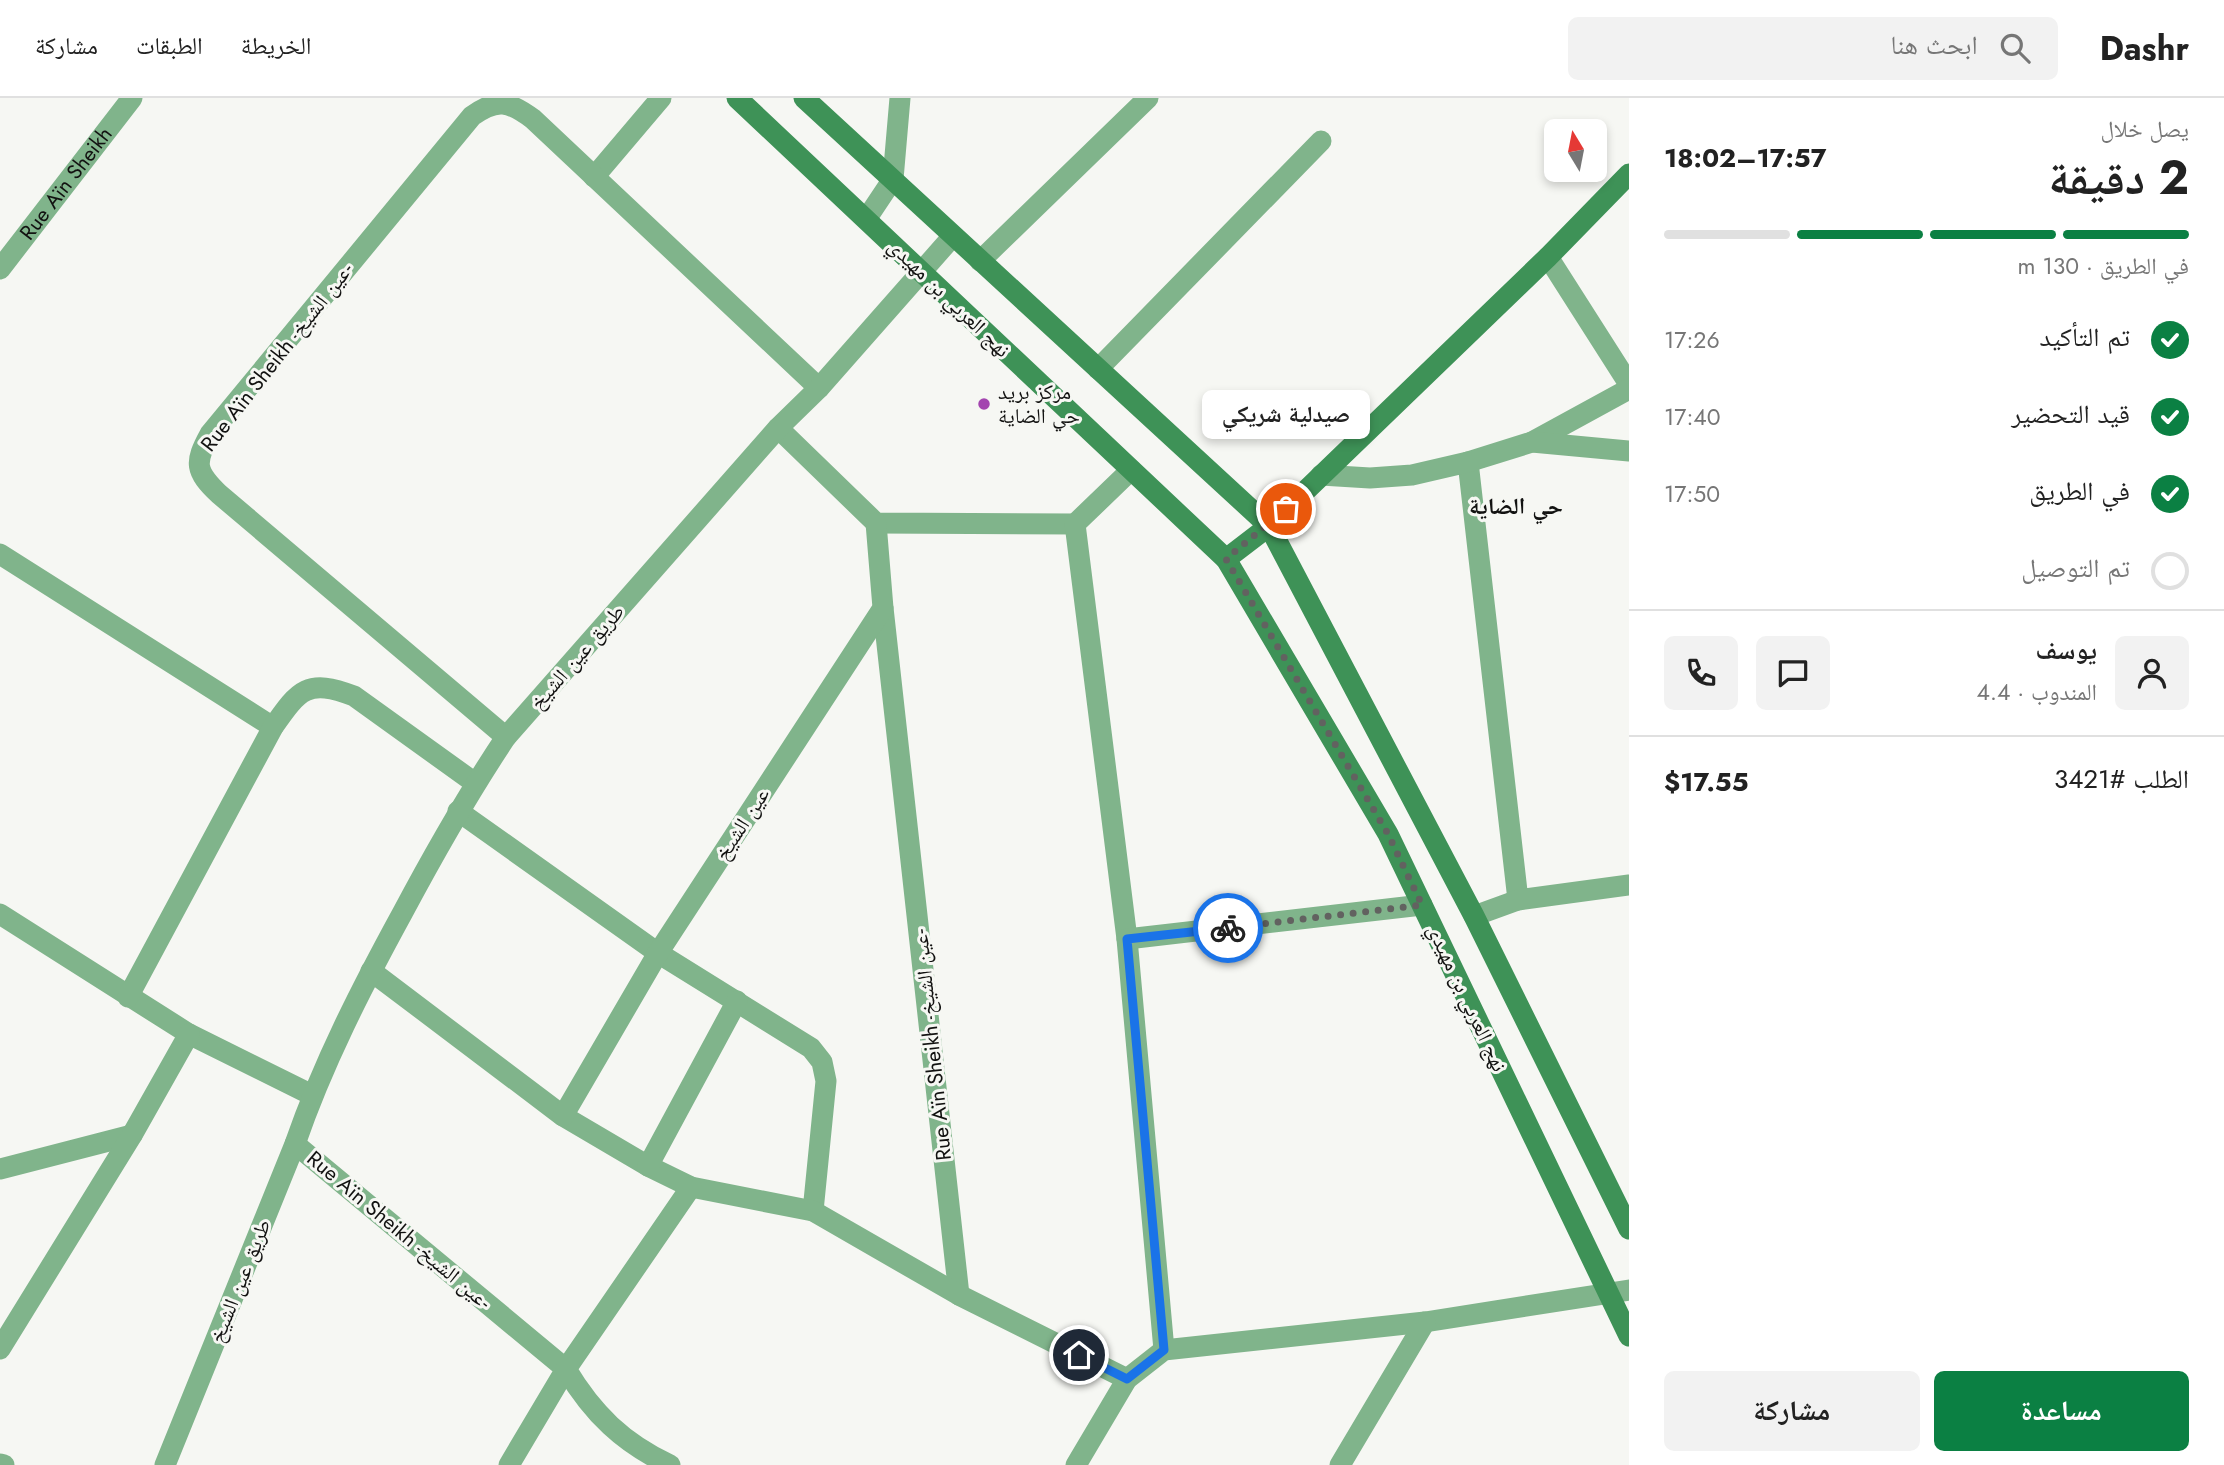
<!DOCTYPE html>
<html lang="ar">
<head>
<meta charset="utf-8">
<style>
	body { margin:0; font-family:Jost,"Noto Naskh Arabic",sans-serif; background:#f2f2f2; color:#222; direction:rtl; height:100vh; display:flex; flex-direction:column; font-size:26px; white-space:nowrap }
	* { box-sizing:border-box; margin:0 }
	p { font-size:23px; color:#767676 }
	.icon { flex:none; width:38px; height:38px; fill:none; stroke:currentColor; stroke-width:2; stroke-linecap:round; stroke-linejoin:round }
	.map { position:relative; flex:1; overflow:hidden; direction:ltr }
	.drawer { display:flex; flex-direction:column; background:#fff; width:595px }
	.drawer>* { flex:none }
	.needle { width:46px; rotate:350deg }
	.fabs { position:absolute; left:1544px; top:21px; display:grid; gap:14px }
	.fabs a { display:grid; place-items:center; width:63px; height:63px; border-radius:10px; background:#fff; box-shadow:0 4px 10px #0003; font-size:35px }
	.pin { position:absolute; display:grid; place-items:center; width:60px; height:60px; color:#fff; margin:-30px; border:4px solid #fff; border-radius:50%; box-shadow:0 2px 7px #0007 }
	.courier { position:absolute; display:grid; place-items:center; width:70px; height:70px; margin:-35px; border:5px solid #1a73e8; border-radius:50%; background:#fff; color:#222; box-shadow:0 2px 9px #0007 }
	.bubble { position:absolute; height:49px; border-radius:10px; background:#fff; box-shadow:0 4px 10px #0003; font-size:23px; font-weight:700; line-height:49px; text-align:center; direction:rtl }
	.summary em { font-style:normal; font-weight:700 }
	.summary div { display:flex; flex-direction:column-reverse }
	.summary { display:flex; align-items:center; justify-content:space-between; height:119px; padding:0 35px }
	h1 { font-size:46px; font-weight:700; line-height:52px }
	.bar { display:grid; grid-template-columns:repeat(4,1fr); gap:10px 7px; align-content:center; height:84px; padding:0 35px }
	.bar i { height:9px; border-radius:5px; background:#e0e0e0 }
	.bar .selected { background:#0b8043 }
	.bar p { grid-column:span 4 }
	.line { display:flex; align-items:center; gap:18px; padding:0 35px; border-top:2px solid #e0e0e0 }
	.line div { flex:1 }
	.round { display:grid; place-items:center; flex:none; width:74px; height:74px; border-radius:10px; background:#f2f2f2 }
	ol { padding:0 35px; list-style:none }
	li { display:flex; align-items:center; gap:21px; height:77px }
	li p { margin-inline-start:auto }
	li .icon { padding:7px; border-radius:50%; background:#0b8043; color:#fff; stroke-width:4 }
	li:last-child { color:#767676 }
	li i { width:38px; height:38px; border:4px solid #e0e0e0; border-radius:50% }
	.primary-button { display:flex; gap:14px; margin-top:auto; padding:14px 35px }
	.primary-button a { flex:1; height:80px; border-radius:10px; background:#0b8043; color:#fff; font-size:28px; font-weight:700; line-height:80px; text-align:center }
	.primary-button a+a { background:#f2f2f2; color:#222 }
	header { display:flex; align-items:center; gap:42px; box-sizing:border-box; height:98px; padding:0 35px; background:#fff; border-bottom:2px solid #e0e0e0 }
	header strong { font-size:33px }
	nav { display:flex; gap:38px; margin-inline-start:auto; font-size:24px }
	.search { width:490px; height:63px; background:#f2f2f2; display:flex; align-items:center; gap:18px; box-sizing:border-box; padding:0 24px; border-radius:10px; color:#767676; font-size:26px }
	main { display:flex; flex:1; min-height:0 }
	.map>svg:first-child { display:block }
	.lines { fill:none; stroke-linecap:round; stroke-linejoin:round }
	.minor { stroke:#80b48b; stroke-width:21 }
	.tertiary { stroke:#80b48b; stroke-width:21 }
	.secondary { stroke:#3e9257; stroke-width:21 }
	.done { stroke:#626260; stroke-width:7; stroke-dasharray:0 12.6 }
	.route { stroke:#1a73e8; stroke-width:9 }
	.poi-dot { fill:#a345af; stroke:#f6f7f3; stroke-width:2.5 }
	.labels { text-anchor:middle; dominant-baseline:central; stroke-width:6; stroke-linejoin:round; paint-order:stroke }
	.street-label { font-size:21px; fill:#121211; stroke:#f6f7f3 }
	.poi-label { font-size:21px; fill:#121211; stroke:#f6f7f3; text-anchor:start }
	.neighbourhood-label { font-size:23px; font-weight:bold; fill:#121211; stroke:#f6f7f3 }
</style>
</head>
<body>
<header>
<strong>Dashr</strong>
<div class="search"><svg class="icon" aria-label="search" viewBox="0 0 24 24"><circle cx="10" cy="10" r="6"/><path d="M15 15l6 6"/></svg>ابحث هنا</div>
<nav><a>الخريطة</a><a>الطبقات</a><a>مشاركة</a></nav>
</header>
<main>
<section class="drawer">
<div class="summary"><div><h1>2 دقيقة</h1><p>يصل خلال</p></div><em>17:57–18:02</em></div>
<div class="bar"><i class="selected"></i><i class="selected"></i><i class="selected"></i><i></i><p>في الطريق · 130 m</p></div>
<ol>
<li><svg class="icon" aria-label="check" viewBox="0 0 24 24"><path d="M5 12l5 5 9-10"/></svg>تم التأكيد<p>17:26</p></li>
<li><svg class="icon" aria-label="check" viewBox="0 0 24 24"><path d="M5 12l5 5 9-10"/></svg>قيد التحضير<p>17:40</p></li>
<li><svg class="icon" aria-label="check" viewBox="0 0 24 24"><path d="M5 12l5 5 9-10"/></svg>في الطريق<p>17:50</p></li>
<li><i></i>تم التوصيل</li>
</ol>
<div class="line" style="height:126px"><a class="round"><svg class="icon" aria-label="person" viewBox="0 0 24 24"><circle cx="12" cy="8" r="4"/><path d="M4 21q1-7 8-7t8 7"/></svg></a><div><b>يوسف</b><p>المندوب · 4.4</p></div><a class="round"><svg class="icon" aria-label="chat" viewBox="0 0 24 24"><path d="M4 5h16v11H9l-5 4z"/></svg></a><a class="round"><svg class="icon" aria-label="phone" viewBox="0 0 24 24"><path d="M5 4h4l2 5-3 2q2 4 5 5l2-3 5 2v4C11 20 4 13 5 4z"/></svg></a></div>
<div class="line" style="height:91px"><div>الطلب #3421</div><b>$17.55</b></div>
<div class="primary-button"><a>مساعدة</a><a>مشاركة</a></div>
</section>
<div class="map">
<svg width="1629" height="1367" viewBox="0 0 1629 1367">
	<rect width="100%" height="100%" fill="#f6f7f3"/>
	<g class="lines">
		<g class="minor">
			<polyline points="594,79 661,0"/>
			<polyline points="867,120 893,81 900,0"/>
			<polyline points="1548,159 1629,286"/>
			<polyline points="980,163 1148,0"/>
			<path id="s1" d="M0 171 132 0"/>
			<polyline points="1098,271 1321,43"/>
			<polyline points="778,330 876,425 1075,426"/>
			<polyline points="1532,344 1629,291"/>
			<polyline points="1468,364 1518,802"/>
			<polyline points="1131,372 1075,426 1127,841 1164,1252"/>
			<polyline points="1321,377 1370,380 1412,377 1468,364 1532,344 1629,353"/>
			<polyline points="0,456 273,629"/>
			<polyline points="883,510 959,1197"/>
			<path d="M506 639 219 396C195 373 194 365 210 336L472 18C497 0 509 3 533 21L819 290"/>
			<polyline points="458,713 658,855 811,950 822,964 826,983 813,1113"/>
			<polyline points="0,816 189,936 312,997"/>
			<polyline points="1474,818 1518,802 1629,787"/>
			<polyline points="1127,841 1422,807"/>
			<polyline points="371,873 563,1018 648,1068 691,1089 813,1113 959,1197 1127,1281"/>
			<path d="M128 899 273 629C299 592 307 580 354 598L475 685"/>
			<polyline points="563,1018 658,855 883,510 876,425"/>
			<polyline points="295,1046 566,1271 509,1367"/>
			<polyline points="648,1068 737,903"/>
			<polyline points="0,1071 132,1037"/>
			<polyline points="0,1251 132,1037 189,936"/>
			<polyline points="0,1366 4,1367"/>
			<path d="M670 1367C623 1345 593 1316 566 1271L691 1089"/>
			<polyline points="1076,1367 1127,1281 1164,1252 1425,1224 1629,1192"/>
			<polyline points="1340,1367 1425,1224"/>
		</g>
		<path class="tertiary" d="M165 1367 295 1046C323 965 362 889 403 814 435 754 468 696 506 639L778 330 819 290 953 138"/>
		<g class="secondary">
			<polyline points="737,0 1226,461 1388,736 1629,1238"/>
			<polyline points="804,0 1269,428 1474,818 1629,1131"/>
			<polyline points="1226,461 1269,428 1548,159 1629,76"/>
		</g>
	</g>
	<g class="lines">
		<polyline class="done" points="1228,830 1422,807 1388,736 1226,461 1286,411"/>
		<polyline class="route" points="1079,1257 1127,1281 1164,1252 1127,841 1228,830"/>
	</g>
	<circle class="poi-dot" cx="984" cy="306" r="7"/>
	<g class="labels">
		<g class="street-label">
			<text stroke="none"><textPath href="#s1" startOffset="108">Rue Aïn Sheikh</textPath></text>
			<text transform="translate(949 200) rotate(44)">نهج العربي بن مهيدي</text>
			<text transform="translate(277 259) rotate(-52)">Rue Aïn Sheikh -عين الشيخ-</text>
			<text transform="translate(577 559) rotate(-49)">طريق عين الشيخ</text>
			<text transform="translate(742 726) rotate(-57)">عين الشيخ</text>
			<text transform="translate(1467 900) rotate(65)">نهج العربي بن مهيدي</text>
			<text transform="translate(932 947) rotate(-96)">Rue Aïn Sheikh -عين الشيخ-</text>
			<text transform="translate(399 1132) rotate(40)">Rue Aïn Sheikh -عين الشيخ-</text>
			<text transform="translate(240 1183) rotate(-68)">طريق عين الشيخ</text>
		</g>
		<g class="poi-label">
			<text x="998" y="294">مركز بريد<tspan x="998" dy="24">حي الضاية</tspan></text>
		</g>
		<g class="neighbourhood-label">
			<text x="1516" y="408">حي الضاية</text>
		</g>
	</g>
</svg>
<div class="fabs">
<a><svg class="needle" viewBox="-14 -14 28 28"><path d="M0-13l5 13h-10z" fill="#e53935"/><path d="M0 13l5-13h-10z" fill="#767676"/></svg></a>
</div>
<div class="pin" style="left:1286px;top:411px;background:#ea580c"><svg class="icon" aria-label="bag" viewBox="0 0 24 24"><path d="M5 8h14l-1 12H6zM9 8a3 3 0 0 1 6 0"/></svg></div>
<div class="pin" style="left:1079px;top:1257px;background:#1f2937"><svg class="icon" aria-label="home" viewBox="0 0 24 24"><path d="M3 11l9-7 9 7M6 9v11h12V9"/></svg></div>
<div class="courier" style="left:1228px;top:830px"><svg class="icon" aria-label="bike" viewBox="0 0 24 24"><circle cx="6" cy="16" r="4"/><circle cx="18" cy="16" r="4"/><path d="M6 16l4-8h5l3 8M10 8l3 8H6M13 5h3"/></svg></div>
<div class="bubble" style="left:1202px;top:292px;width:168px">صيدلية شريكي</div>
</div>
</main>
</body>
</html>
